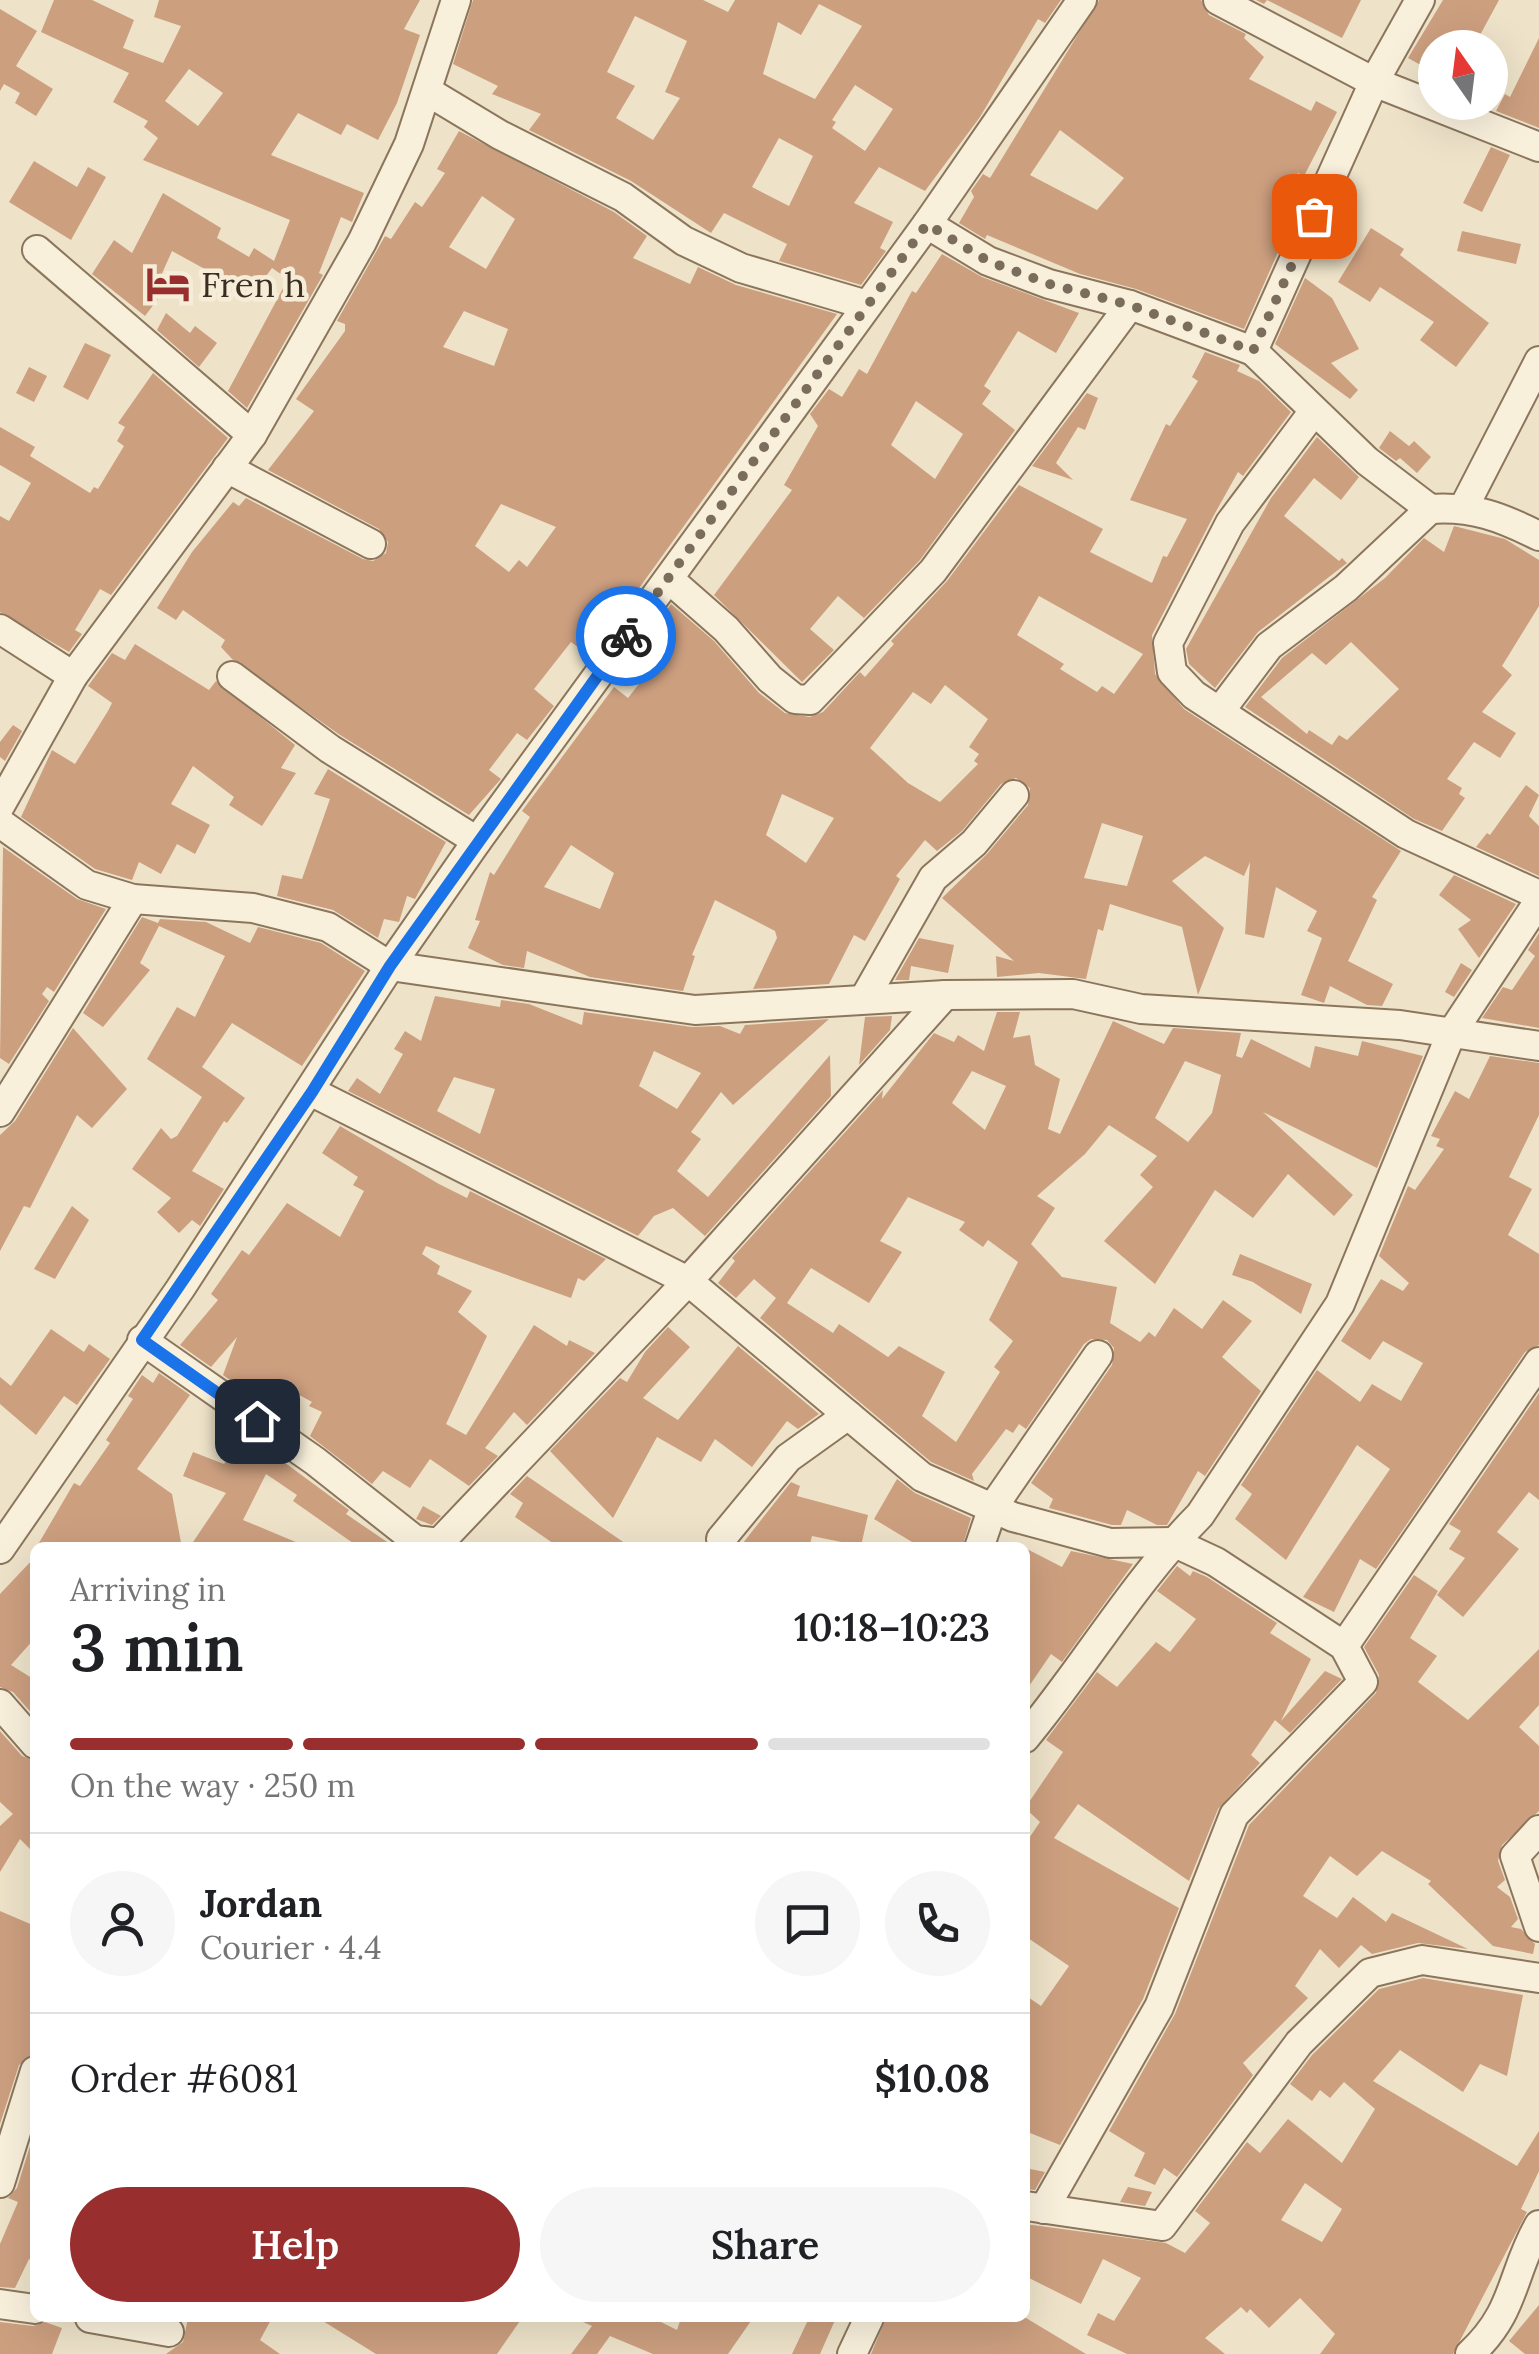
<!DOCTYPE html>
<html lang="en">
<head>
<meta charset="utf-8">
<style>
	body { margin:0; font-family:Lora,serif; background:#f6f6f6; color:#202124; height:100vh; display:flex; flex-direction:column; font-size:38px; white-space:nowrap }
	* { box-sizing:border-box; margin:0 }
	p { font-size:32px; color:#757577 }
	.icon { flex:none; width:55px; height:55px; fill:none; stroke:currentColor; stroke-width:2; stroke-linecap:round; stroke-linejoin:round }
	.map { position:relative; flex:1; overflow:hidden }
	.sheet { position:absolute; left:30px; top:1542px; width:1000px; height:780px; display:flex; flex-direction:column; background:#fff; border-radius:15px; box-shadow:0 10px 40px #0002 }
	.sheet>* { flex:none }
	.needle { width:65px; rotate:346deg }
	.tools { position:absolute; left:1418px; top:30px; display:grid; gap:20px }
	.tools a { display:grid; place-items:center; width:90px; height:90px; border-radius:50%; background:#fff; box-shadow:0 10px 40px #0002; font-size:50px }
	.pin { position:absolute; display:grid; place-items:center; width:85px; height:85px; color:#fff; margin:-42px; border-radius:20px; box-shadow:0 5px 15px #0006 }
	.courier { position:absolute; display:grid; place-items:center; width:100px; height:100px; margin:-50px; border:8px solid #1a73e8; border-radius:50%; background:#fff; color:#222; box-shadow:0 2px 12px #0007 }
	.summary em { font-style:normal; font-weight:600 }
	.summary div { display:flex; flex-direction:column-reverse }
	.summary { display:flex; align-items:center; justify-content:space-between; height:170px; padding:0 40px }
	h1 { font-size:65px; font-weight:600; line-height:75px }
	.bar { display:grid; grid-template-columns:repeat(4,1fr); gap:15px 10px; align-content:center; height:120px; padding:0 40px }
	.bar i { height:12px; border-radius:8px; background:#e0e0e0 }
	.bar .current { background:#992e2e }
	.bar p { grid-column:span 4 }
	.line { display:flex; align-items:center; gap:25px; padding:0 40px; border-top:2px solid #e0e0e0 }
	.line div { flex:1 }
	.round { display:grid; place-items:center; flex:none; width:105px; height:105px; border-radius:52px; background:#f6f6f6 }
	.button { display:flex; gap:20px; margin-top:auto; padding:20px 40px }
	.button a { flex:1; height:115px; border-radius:60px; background:#992e2e; color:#fff; font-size:40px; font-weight:600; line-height:115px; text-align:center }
	.button a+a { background:#f6f6f6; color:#202124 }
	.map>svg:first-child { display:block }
	.building { fill:#cc9f7f; fill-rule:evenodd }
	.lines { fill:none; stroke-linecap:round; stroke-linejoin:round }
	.minor-casing { stroke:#8b765d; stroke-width:32 }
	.minor { stroke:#f9f0dc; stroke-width:28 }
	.done { stroke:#7a6d5c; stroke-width:10; stroke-dasharray:0 18 }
	.route { stroke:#1a73e8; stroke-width:12 }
	.labels { text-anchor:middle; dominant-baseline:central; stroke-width:9; stroke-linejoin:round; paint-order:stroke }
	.poi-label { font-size:35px; fill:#3b2e21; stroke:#f6edd8; text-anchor:start }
</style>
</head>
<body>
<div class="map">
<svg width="1539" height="2354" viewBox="0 0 1539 2354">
	<rect width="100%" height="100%" fill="#eee3c9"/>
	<g class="building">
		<path d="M54 0H92L134 20 123 48 163 63 181 26 154 17 159 0H420L404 29 420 35 397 103 378 140 347 124 341 135 298 113 271 155 364 193 352 222 341 217 319 273 323 275 247 408 228 391 288 279 272 268 252 295 172 251 156 287 163 292 145 316 92 274 114 240 132 253 163 193 221 228 217 238 249 257 254 248 274 261 290 220 143 160 158 138 144 127 148 121 113 102 129 73 41 32ZM189 69 223 93 198 126 165 101Z"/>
		<path d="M473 0H703L728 12 735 0H1061L1045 23 1038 19 980 117 925 191 879 167 854 203 893 222 880 248 886 251 861 285 779 261 787 244 724 213 711 233 631 181 529 130 541 114 492 94 498 86 453 64ZM819 4 862 26 815 99 763 74 778 22 801 35ZM635 16 687 41 665 92 680 98 653 140 616 118 635 86 607 72ZM855 85 893 109 865 151 832 128 836 122 832 120ZM779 138 813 156 789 206 752 187Z"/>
		<path d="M1099 0H1201L1209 15 1246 34 1244 38 1264 57 1249 79 1311 111 1316 101 1337 112 1304 176 1298 173 1276 218 1290 225 1244 329 1136 289 1080 274 987 235 985 239 959 223 974 197 971 191 983 174 990 178ZM1060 130 1124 178 1097 210 1030 175Z"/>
		<polygon points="1256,0 1361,0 1342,38 1267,0 1264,4"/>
		<polygon points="1443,0 1499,0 1473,48 1435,48 1435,73 1408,58"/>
		<polygon points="0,9 37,31 16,66 53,89 36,116 15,103 20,93 4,84 0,91"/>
		<polygon points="1539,38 1539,128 1496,111 1505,94 1510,97"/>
		<path d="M459 131 614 212 647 236 633 258 690 284 698 267 736 285 837 314 590 656 571 642 534 689 554 706 527 740 517 733 489 770 501 779 469 815 340 735 232 659 221 647 225 640 183 610 176 620 157 608 192 552 233 502 239 506 246 498 363 559 373 561 386 553 388 542 379 529 268 470 314 411 296 399 345 331V324L337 321 385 236 391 239 415 202 422 207 445 173 437 169ZM482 196 515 219 486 269 449 247ZM464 311 508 329 494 366 443 347ZM501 504 556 527 527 567 519 560 509 572 475 546Z"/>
		<polygon points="1491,147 1510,155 1482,212 1463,203"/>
		<polygon points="34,161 77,187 88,167 106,177 71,240 9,202"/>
		<polygon points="1371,228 1404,249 1400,255 1489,323 1456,367 1420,340 1434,322 1380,287 1370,302 1338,282"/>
		<polygon points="1462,231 1521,244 1516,264 1457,251"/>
		<path d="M942 254 982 277 1079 313 1056 353 1018 331 984 386 991 391 982 404 1015 430 920 560 864 618 838 596 810 629 834 650 802 682 714 595 792 490 784 485 818 426 810 414 829 389 842 397 859 369 867 374 912 291 916 293ZM916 401 963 434 935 479 891 445Z"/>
		<polygon points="1305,278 1332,298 1359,349 1331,363 1358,390 1350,399 1275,344"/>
		<polygon points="166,313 190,333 195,326 217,343 199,367 157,330"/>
		<polygon points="85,343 111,355 88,400 63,387"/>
		<path d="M1205 352 1240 365 1237 371 1259 381 1291 412 1243 476 1238 472 1214 515 1152 635 1155 674 1184 709 1401 851 1372 897 1377 900 1348 961 1393 984 1382 1006 1367 1005 1330 986 1324 1003 1301 995 1322 938 1307 931 1317 911 1276 887 1264 938 1245 934 1250 862 1244 876 1205 856 1172 881 1224 928 1198 995 1182 927 1110 904 1103 931 1098 929 1086 979 1039 973 997 977 996 956 1014 961 942 898 987 854 1028 805 1030 788 1016 778 1001 784 962 831 937 851 925 840 896 876 900 879 865 941 854 935 829 984 753 989 777 938 775 931 715 900 692 955 695 956 683 991 590 977 527 951 524 968 503 965 468 948 480 921 475 920 490 872 494 875 530 817 522 811 614 687 628 698 667 648 649 635 671 604 714 641 759 693 785 713 810 717 823 712 860 672 865 677 894 644 891 641 947 581 1019 485 1103 529 1090 552 1152 583 1163 556 1167 557 1187 519 1130 500 1166 424 1170 426 1198 381 1192 377ZM1039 596 1143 654 1114 694 1102 686 1097 692 1060 669 1064 664 1017 635ZM945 685 988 719 969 747 979 754 974 761 978 764 940 802 908 783 870 748 913 692 931 704ZM782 794 834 818 806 863 766 835ZM1102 823 1143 836 1127 886 1084 878ZM571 845 614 873 600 909 544 887Z"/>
		<polygon points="29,367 47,376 34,402 16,393"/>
		<polygon points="153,373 228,438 111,595 100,589 75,630 82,634 69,652 0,612 0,516 9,521 31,483 0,465 0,427 35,447 30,456 90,493 94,487 98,489 124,446 117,441 125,427 118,423"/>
		<polygon points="1087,393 1098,398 1085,430 1078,427 1056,463 1073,480 1032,466"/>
		<polygon points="1390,431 1409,446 1414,441 1431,457 1417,473 1400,458 1396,461 1379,448"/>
		<polygon points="1317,437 1359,477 1341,500 1314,478 1284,516 1339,561 1342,558 1347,563 1258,632 1215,688 1189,664 1186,649 1271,498"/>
		<path d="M1454 526 1505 539 1539 560V606L1502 666 1512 675 1482 712 1516 733 1500 758 1474 742 1447 779 1462 788 1459 794 1465 798 1442 831 1414 819 1245 707 1282 658 1385 578 1424 538 1444 552ZM1351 642 1399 689 1347 740 1339 735 1332 745 1309 730 1307 734 1261 697 1312 653 1326 665Z"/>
		<polygon points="135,644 209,690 216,681 295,745 281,768 296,773 262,826 229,805 234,797 193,766 171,804 210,825 195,854 177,844 161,874 139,862 132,880 95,869 21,817 52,750 75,764 108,711 112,703 88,686 112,653 125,660"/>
		<polygon points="13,725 22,731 5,761 0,757 0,742"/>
		<polygon points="328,769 446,842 415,899 407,896 399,922 384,919 378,938 333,910 277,896 282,875 302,879 330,799 314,794"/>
		<polygon points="1526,785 1539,795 1529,816 1539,826 1539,876 1476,847 1487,833 1490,835"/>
		<polygon points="3,847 77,899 106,909 54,992 47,987 42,994 49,1001 9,1064 0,1058"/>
		<polygon points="1454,875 1516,904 1479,958 1458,929 1471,920 1439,895"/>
		<polygon points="142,917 158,923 160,919 206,922 250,943 258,927 321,943 365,971 302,1066 232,1023 202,1067 245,1098 227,1123 224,1121 192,1171 224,1189 200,1226 192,1220 179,1233 157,1212 171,1198 132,1169 161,1128 171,1139 177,1136 202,1097 147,1059 177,1007 195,1017 225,956 159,926 140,963 150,970 103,1027 83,1013"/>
		<polygon points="1539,933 1539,1028 1482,1018 1503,987 1512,990 1535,956 1528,950"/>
		<polygon points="919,938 954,945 948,973 911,966 909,980 895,980"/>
		<polygon points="1461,963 1472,970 1454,997 1445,992"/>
		<path d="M435 996 500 1007 501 1000 529 1004 582 1025 584 1012 692 1027 720 1026 740 1034 745 1025 829 1019 733 1105 721 1092 691 1132 701 1139 677 1171 708 1197 830 1055 831 1096 705 1236 673 1208 654 1216 638 1236 348 1091 357 1078 380 1094 403 1054 394 1049 405 1031 421 1041ZM654 1051 701 1073 677 1109 639 1086ZM454 1077 495 1089 480 1134 437 1111Z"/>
		<path d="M997 1012H1020L1013 1038 1030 1035 1035 1065 1060 1079 1048 1129 1060 1134 1113 1021 1164 1044 1173 1028 1241 1033 1236 1056 1242 1058 1251 1039 1310 1068 1315 1046 1358 1056 1362 1041 1423 1056 1377 1168 1263 1112 1353 1195 1334 1216 1288 1174 1253 1218 1215 1190 1155 1284 1104 1241 1153 1187 1140 1175 1157 1156 1109 1125 1085 1154 1037 1196 1055 1208 1031 1244 1062 1277 1117 1287 1110 1323 1140 1342 1149 1332 1155 1337 1174 1308 1202 1329 1223 1300 1252 1321 1222 1357 1261 1391 1205 1476 1198 1471 1167 1525H1157L1127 1510 1121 1525H1112L1049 1508 1053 1499 1031 1483 1112 1365 1114 1348 1107 1340 1091 1339 1084 1344 1026 1429 1019 1424 1013 1433 1006 1429 972 1474 974 1481 931 1462 760 1318 776 1298 754 1279 736 1298 718 1283 735 1261 732 1258 883 1090 882 1099 934 1033 954 1042 958 1035 984 1051ZM1185 1061 1221 1075 1212 1113 1188 1142 1155 1118ZM972 1071 1006 1086 985 1130 952 1103ZM908 1197 965 1222 959 1230 983 1247 988 1240 1018 1262 989 1320 1013 1341 994 1367 1000 1372 956 1442 922 1416 945 1372 899 1346 888 1357 839 1324 833 1333 787 1303 811 1268 869 1303 902 1252 880 1241Z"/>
		<polygon points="892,1016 890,1030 859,1065 865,1017"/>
		<polygon points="73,1028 127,1089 92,1128 77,1115 30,1208 24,1206 0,1251 0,1135 15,1121"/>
		<polygon points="1490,1056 1539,1063 1539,1115 1509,1177 1532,1189 1508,1235 1539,1254 1539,1345 1525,1352 1376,1569 1360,1559 1334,1612 1303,1597 1390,1469 1357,1445 1286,1560 1235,1519 1252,1494 1241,1485 1317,1370 1360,1402 1372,1384 1401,1401 1423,1363 1383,1341 1370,1360 1341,1341 1381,1279 1403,1291 1409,1283 1379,1256 1408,1186 1415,1190 1444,1149 1436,1146 1440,1139 1431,1136 1455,1091 1469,1099"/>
		<polygon points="340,1126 439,1184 467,1198 470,1191 606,1259 584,1281 578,1278 571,1298 426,1246 422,1254 440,1266 437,1274 472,1291 458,1312 487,1336 446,1424 466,1435 534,1325 567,1346 569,1340 595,1353 527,1425 514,1412 485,1448 498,1456 469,1486 430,1459 410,1488 383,1471 372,1484 310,1436 322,1412 309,1406 312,1402 274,1381 261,1402 223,1375 237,1337 211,1367 180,1345 218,1300 211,1294 242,1250 249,1255 287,1203 340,1237 364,1191 353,1185 358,1177 322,1153"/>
		<polygon points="72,1206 89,1220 55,1279 34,1269"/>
		<polygon points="1240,1254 1312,1284 1301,1314 1253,1282 1232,1275"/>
		<polygon points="668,1327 690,1347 643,1398 678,1420 738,1346 819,1414 798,1429 787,1421 752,1467 715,1439 701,1462 657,1437 613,1518 550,1451 620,1378 627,1382 645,1352"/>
		<polygon points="51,1329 84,1352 89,1344 110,1359 77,1405 64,1396 36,1435 0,1404 0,1377 11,1386"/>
		<polygon points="159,1373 190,1395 137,1469 172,1494 182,1548 36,1548 74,1483 80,1486 110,1443 106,1440 133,1399 128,1396 142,1375 153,1383"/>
		<polygon points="1539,1393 1539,1500 1529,1492 1497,1532 1519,1549 1463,1617 1437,1595 1465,1558 1449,1549 1461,1531 1449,1524"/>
		<polygon points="246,1434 349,1510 346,1514 396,1548 360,1548 293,1501 297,1495 266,1474 243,1520 310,1548 189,1548 226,1493 183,1476 193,1452 224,1464"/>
		<polygon points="527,1476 632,1548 560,1548 515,1517 523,1503 510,1494"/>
		<polygon points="897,1479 915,1493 971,1518 962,1548 922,1548 874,1519"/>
		<polygon points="791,1482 800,1486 797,1496 868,1515 861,1546 812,1536 809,1548 739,1548"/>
		<polygon points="423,1506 441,1516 432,1525 416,1519"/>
		<polygon points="1025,1548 1062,1567 1071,1551 1133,1564 1062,1662 1051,1654 1025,1692"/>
		<polygon points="35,1557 35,1638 11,1665 35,1680 35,1717 13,1692 0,1687 0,1594"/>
		<polygon points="1177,1566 1190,1576 1193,1571 1207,1577 1277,1623 1270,1633 1311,1659 1281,1721 1325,1671 1342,1679 1290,1733 1275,1720 1251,1755 1260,1763 1218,1809 1189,1881 1078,1804 1054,1838 1179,1908 1143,1999 1060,2145 1025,2131 1025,1995 1041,2006 1069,1966 1025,1936 1025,1844 1040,1822 1025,1808 1063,1752 1046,1740 1097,1672 1117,1687 1156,1642 1170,1652 1196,1619 1157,1591"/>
		<polygon points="1414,1575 1438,1591 1410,1638 1437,1656 1418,1682 1468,1720 1539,1649 1539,1705 1519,1727 1539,1746 1539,1811 1502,1845 1498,1861 1505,1880 1497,1887 1510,1897 1518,1919 1511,1927 1521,1929 1535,1944 1533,1954 1493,1946 1428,1884 1431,1881 1382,1851 1357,1876 1330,1856 1303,1896 1337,1918 1353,1897 1386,1922 1392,1913 1468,1949 1418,1943 1372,1954 1361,1945 1339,1968 1320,1949 1295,1986 1308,1998 1243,2063 1253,2075 1177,2177 1164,2168 1155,2185 1134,2176 1145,2153 1109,2131 1175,2014 1249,1825 1376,1693 1379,1675 1364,1647"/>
		<polygon points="0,1731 22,1756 35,1761 35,1854 20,1839 0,1872 0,1826 13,1814 0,1802"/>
		<polygon points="0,1911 35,1926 35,2054 19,2065 0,2124"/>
		<path d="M1423 1978 1523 1995 1507 2076 1480 2064 1463 2092 1400 2050 1373 2081 1517 2166 1539 2131V2171L1521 2209 1527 2212 1453 2354H1320L1335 2334 1300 2298 1269 2328 1250 2309 1247 2313 1241 2307 1205 2338 1225 2354H1127L1087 2335 1098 2313 1114 2321 1141 2278 1103 2259 1081 2304 1025 2276V2224L1166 2243 1185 2253 1210 2223 1195 2211 1247 2142 1260 2153 1288 2119 1342 2163 1375 2109 1344 2082 1330 2098 1320 2090 1312 2101 1290 2084 1312 2055 1379 1989ZM1305 2183 1342 2209 1322 2242 1281 2220Z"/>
		<polygon points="35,2130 35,2262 29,2259 15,2288 0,2287 0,2244 18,2202 8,2198 17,2188"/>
		<polygon points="1025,2168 1045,2172 1035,2190 1025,2189"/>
		<polygon points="1128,2187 1152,2192 1145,2206 1120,2202"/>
		<polygon points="1539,2305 1539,2354 1525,2354 1509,2341"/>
		<polygon points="188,2318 272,2318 260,2340 280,2354 166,2354 183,2342"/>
		<polygon points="318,2318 522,2318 497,2354 376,2354"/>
		<polygon points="574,2318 653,2318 677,2330 681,2318 753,2318 728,2354 653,2354 610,2336 597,2354 571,2354 592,2326"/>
		<polygon points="809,2318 836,2318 820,2354 792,2354"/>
		<polygon points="886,2318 1026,2318 1086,2354 871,2354"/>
		<polygon points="0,2322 33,2326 45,2322 62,2328 52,2354 0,2354"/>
	</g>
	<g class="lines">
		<g class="minor-casing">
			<g id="minor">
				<polyline points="1218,0 1374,82 1539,147"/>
				<polyline points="427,91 500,135 623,197 684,241 741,268 867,305"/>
				<path d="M927 224 988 261 1049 284 1130 305 1253 351 1367 461 1430 509C1473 506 1501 517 1539 536"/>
				<polyline points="37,250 252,435"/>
				<polyline points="1253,351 1374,82 1420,0"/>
				<polyline points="1314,411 1230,523 1168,643 1172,672 1194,695 1406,834 1539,895"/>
				<polyline points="227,468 371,544"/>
				<polyline points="1464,507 1539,361"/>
				<polyline points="669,579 726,629 770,679 795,699 810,700 933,571 1130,305"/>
				<polyline points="0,629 73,676"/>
				<polyline points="232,676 330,749 477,841"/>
				<polyline points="1220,711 1269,646 1346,588 1430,509"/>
				<polyline points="0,806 73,676 252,435 362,242 409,144 456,0"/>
				<polyline points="0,823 87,885 133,899 253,908 328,927 390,966 695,1010 945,995 1073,994 1141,1009 1400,1025 1539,1046"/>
				<polyline points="864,999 933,878 974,843 1014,795"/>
				<polyline points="312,1092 688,1281 922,1477 1013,1517 1110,1543 1173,1542 1216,1562 1344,1646 1363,1682 1234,1815 1159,2007 1044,2209"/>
				<polyline points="0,1112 133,899"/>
				<polyline points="142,1340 315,1461 415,1540 439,1543 688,1281 945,995"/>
				<polyline points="721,1539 788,1458 848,1415"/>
				<polyline points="979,1548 993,1507 1098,1355"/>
				<polyline points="0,1549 180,1289 390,966 477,841 927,224 1082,0"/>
				<polyline points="1344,1646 1539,1362"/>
				<polyline points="0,1704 35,1744"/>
				<path d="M1025 1738C1085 1666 1134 1581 1200 1515L1340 1304 1451 1034 1539 901"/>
				<polyline points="1539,1830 1515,1856 1539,1927"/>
				<polyline points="0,2183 35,2071"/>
				<polyline points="1026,2206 1162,2226 1299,2043 1370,1973 1422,1960 1539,1978"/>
				<polyline points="0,2304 35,2309"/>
				<polyline points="90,2318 169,2332"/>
				<polyline points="852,2354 869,2318"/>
				<path d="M1470 2354C1516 2312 1511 2274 1539 2225"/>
			</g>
		</g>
		<use href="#minor" class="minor"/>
	</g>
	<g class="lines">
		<polyline class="done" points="626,636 927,224 988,261 1049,284 1130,305 1253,351 1314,216"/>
		<polyline class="route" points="257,1421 142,1340 312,1092 390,966 626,636"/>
	</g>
	<defs>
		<g id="hotel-bare" transform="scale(3.45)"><path d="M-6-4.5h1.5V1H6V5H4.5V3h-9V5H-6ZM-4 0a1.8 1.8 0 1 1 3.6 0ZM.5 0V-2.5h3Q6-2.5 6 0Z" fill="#992e2e" stroke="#f6edd8" stroke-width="2.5" paint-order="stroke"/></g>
	</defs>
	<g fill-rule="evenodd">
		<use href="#hotel-bare" x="168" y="284"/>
	</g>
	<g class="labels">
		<g class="poi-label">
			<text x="201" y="284">Fren h</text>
		</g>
	</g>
</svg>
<div class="tools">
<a><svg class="needle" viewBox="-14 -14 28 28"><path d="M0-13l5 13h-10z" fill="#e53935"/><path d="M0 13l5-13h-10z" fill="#757577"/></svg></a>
</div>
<div class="pin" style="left:1314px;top:216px;background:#ea580c"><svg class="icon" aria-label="bag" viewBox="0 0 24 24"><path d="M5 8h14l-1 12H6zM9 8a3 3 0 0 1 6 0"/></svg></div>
<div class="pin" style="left:257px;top:1421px;background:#1f2937"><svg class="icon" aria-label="home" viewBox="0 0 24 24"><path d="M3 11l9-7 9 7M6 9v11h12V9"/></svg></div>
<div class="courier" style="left:626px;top:636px"><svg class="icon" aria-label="bike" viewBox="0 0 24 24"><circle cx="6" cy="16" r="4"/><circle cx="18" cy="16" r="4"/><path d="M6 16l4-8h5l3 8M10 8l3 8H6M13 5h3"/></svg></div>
<section class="sheet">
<div class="summary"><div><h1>3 min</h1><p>Arriving in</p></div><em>10:18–10:23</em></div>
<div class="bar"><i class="current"></i><i class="current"></i><i class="current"></i><i></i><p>On the way · 250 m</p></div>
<div class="line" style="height:180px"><a class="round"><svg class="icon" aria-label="person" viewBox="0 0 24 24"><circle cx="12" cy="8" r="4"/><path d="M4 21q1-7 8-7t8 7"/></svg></a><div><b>Jordan</b><p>Courier · 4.4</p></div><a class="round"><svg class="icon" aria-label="chat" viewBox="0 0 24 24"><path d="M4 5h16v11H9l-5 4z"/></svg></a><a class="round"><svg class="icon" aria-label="phone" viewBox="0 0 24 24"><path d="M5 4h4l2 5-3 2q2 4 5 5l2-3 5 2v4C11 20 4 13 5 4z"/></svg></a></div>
<div class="line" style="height:130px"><div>Order #6081</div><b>$10.08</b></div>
<div class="button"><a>Help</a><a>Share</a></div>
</section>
</div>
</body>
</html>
